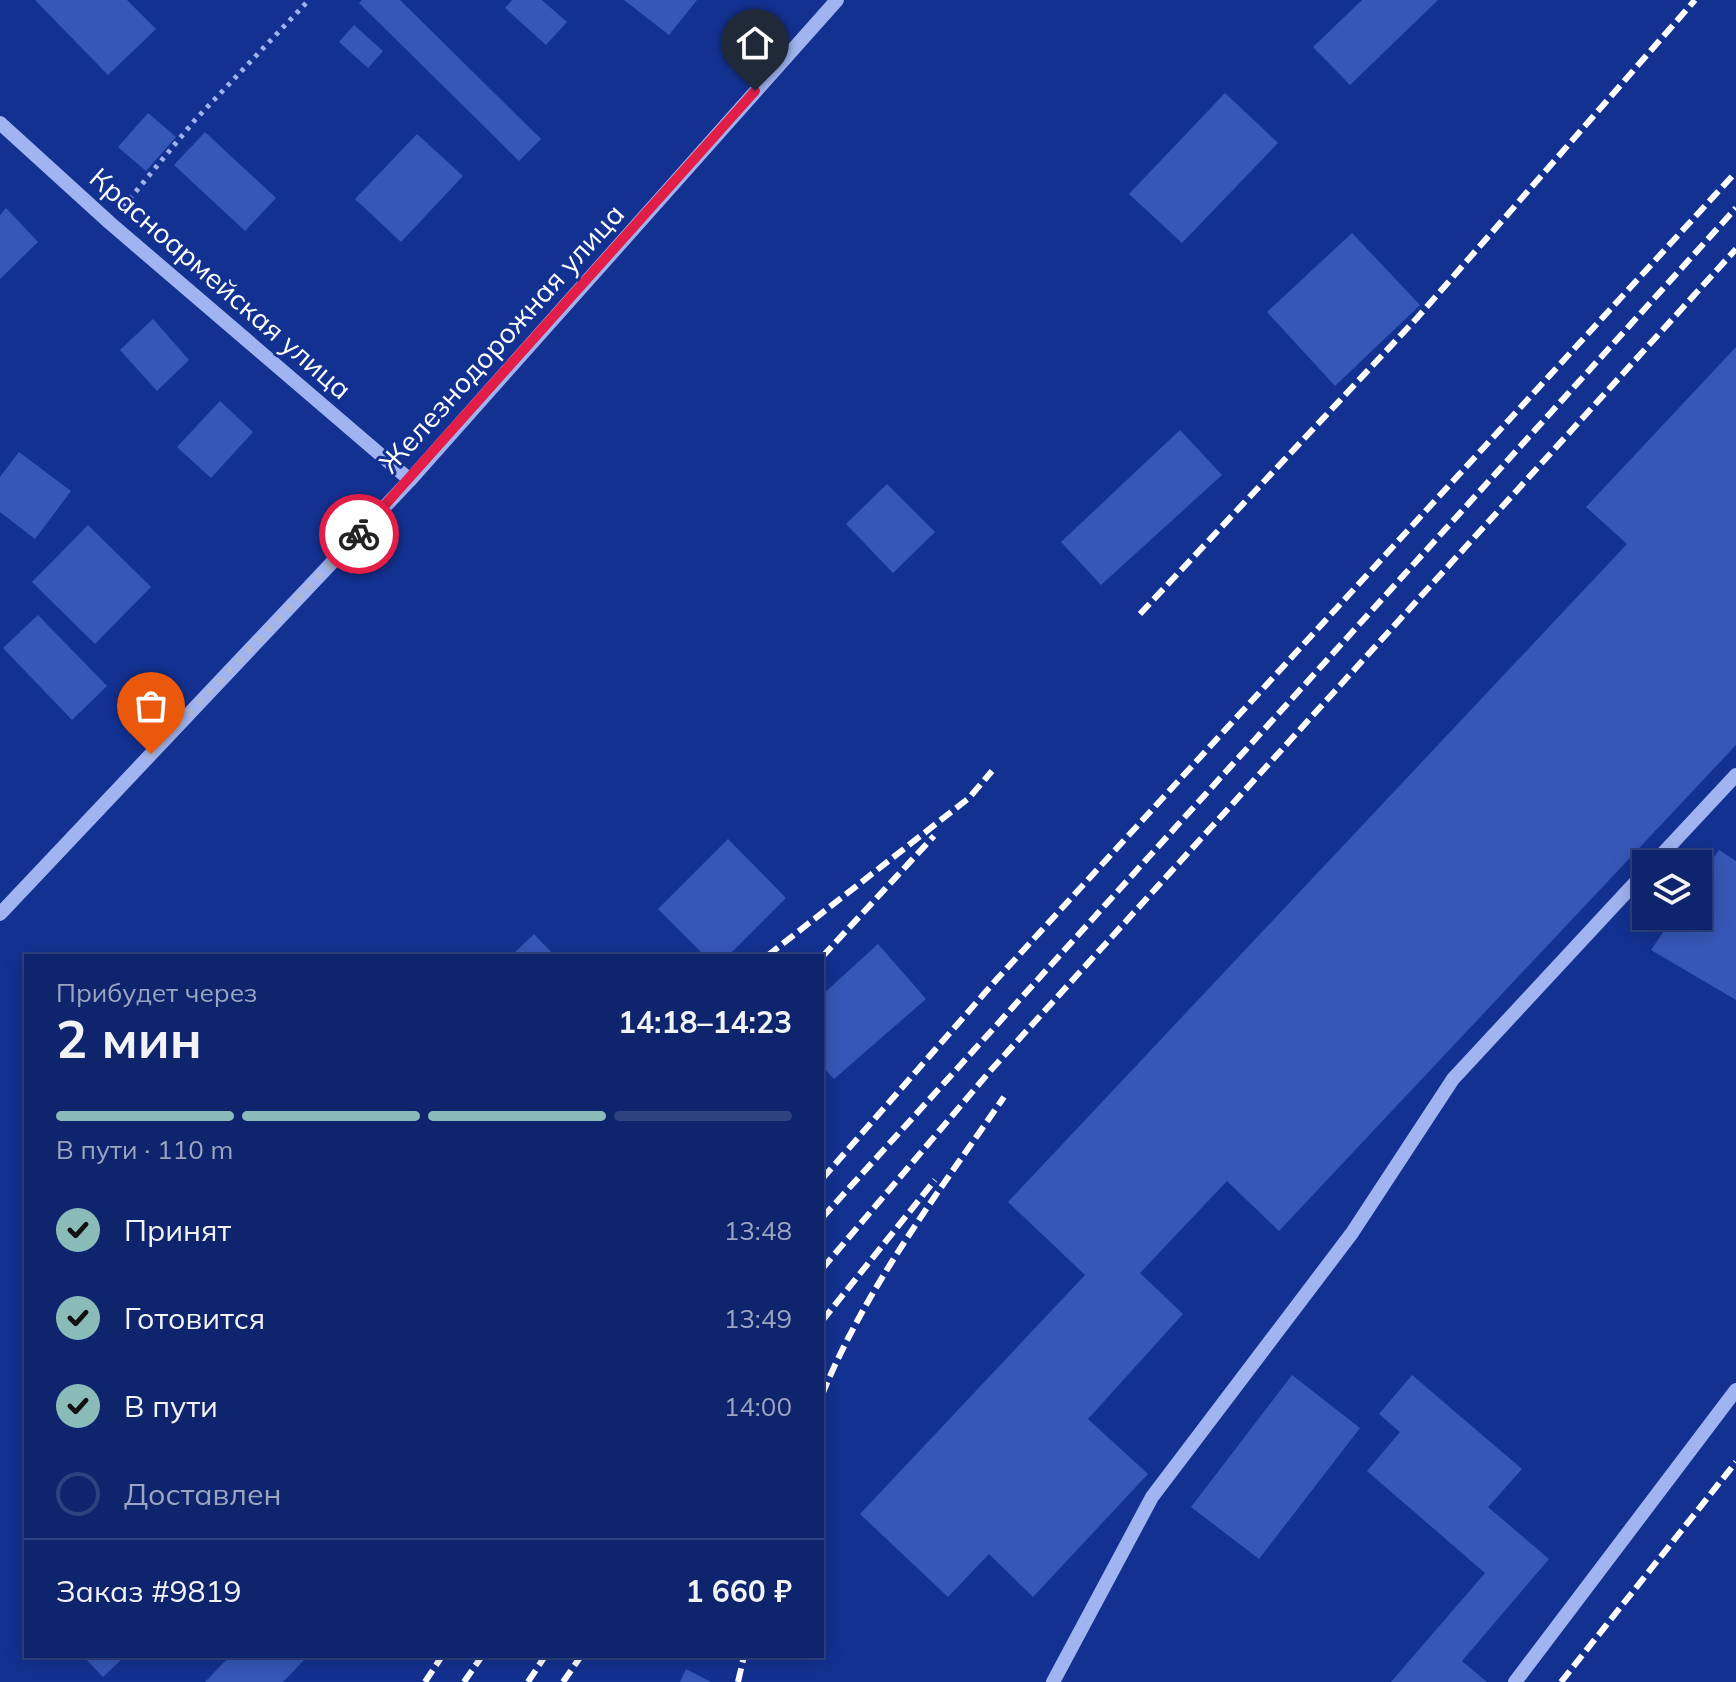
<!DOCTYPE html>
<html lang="ru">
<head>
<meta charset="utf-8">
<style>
	body { margin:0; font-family:Mulish,sans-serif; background:#1c3175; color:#f1f3f6; height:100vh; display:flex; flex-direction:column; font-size:30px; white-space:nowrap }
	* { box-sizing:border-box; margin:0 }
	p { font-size:26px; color:#9ba5c2 }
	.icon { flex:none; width:44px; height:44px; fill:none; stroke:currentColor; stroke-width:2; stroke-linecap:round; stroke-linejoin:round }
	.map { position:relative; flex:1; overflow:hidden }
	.drawer { position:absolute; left:24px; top:954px; width:800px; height:704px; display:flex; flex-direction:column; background:#0e256d; border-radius:0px; box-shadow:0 4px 20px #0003,0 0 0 2px #2e4280 }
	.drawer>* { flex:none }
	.buttons { position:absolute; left:1632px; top:850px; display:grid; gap:16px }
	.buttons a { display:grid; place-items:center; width:80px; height:80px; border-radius:0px; background:#0e256d; box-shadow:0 4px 20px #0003,0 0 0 2px #2e4280; font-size:40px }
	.pin { position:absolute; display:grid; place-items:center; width:68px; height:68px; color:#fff; margin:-82px -34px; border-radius:50% 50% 50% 0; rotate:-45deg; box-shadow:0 0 8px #0007 }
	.pin .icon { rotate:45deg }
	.courier { position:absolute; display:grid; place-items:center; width:80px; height:80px; margin:-40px; border:6px solid #e11d48; border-radius:50%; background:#fff; color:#222; box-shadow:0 2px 10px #0007 }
	.overview em { font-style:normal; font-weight:700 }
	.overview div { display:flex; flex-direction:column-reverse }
	.overview { display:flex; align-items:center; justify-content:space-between; height:136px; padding:0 32px }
	h1 { font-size:52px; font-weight:700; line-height:60px }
	.bar { display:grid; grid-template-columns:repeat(4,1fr); gap:12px 8px; align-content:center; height:96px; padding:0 32px }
	.bar i { height:10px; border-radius:6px; background:#2e4280 }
	.bar .selected { background:#8bbbb9 }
	.bar p { grid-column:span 4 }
	.line { display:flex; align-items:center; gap:20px; padding:0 32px; border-top:2px solid #2e4280 }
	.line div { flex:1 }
	ol { padding:0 32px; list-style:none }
	li { display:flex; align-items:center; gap:24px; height:88px }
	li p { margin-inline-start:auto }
	li .icon { padding:8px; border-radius:50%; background:#8bbbb9; color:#111; stroke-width:4 }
	li:last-child { color:#9ba5c2 }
	li i { width:44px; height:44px; border:4px solid #2e4280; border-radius:50% }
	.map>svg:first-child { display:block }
	.building { fill:#3757b8 }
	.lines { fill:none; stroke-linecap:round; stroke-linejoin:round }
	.path { stroke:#a0b4f1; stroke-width:5; stroke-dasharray:4 6; stroke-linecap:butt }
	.minor { stroke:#a0b4f1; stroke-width:14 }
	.rail { stroke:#fff; stroke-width:6; stroke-dasharray:14 6; stroke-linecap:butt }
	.done { stroke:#acb7d8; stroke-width:8; stroke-dasharray:0 14.4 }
	.route { stroke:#e11d48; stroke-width:10 }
	.labels { text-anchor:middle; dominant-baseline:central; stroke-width:6; stroke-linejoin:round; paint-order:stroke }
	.street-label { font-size:28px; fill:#fff; stroke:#133191 }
</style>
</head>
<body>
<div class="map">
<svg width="1736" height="1682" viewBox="0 0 1736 1682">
	<rect width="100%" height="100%" fill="#133191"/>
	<g class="building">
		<polygon points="35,0 127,0 156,29 108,75"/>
		<polygon points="362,0 400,0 541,139 519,161 359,3"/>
		<polygon points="512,0 542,0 567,22 546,45 505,8"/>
		<polygon points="624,0 697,0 669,35"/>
		<polygon points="1362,0 1438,0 1350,85 1313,47"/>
		<polygon points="354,25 383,51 368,68 339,42"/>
		<polygon points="1225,93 1278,143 1182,243 1129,194"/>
		<polygon points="148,113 176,137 146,171 118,147"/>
		<polygon points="205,132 276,198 245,231 174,165"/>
		<polygon points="417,134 463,176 401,242 355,199"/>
		<polygon points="6,208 38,242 0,279 0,215"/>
		<polygon points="1352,233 1420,305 1335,386 1267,312"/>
		<polygon points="153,319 189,360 157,391 120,350"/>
		<polygon points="1736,347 1736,745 1279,1231 1227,1181 1140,1273 1183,1314 1088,1419 1148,1474 1033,1597 989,1554 948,1597 860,1514 1085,1275 1008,1202 1627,544 1586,507"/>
		<polygon points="220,401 253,432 211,478 177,447"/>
		<polygon points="1180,430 1222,475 1101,585 1061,542"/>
		<polygon points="19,452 71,491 35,539 0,512 0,477"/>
		<polygon points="887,484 935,532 893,573 846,524"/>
		<polygon points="88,525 151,587 95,644 32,582"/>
		<polygon points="38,615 107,686 72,720 3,648"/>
		<polygon points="728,839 786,898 728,956 705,956 658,909"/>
		<polygon points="1719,850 1736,861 1736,1000 1651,950 1674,916 1698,916 1698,881"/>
		<polygon points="534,934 555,956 511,956"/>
		<polygon points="878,944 926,999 834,1079 822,1066 822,995"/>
		<polygon points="1292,1375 1360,1428 1259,1559 1191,1507"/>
		<polygon points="1412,1375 1522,1469 1488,1507 1549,1559 1462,1661 1487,1682 1391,1682 1485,1573 1367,1471 1400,1432 1379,1414"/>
		<polygon points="83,1656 125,1656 103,1677"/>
		<polygon points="230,1656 308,1656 283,1682 205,1682"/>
		<polygon points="686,1669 711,1682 680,1682"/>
	</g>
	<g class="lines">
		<polyline class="path" points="123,207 195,120 309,0"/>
		<g class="minor">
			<polyline points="0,123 110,223 410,480"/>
			<polyline points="1653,864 1736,775"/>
			<polyline points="0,914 410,480 837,0"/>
			<polyline points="1053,1682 1152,1497 1352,1233 1453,1079 1646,871"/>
			<polyline points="1515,1682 1736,1390"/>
		</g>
		<g class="rail">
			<polyline points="1140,614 1417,318 1695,0"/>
			<polyline points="767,956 969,798 992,771"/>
			<polyline points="822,957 934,836"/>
			<polyline points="822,1179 997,979 1736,172"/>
			<polyline points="822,1218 1736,208"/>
			<polyline points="822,1269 991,1070 1736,249"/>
			<polyline points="822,1321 935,1180"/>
			<path d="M822 1395C866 1287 938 1193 1004 1097"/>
			<polyline points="425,1682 442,1656"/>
			<polyline points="464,1682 482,1656"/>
			<polyline points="528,1682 545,1656"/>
			<polyline points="563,1682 581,1656"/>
			<polyline points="738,1682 744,1656"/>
			<polyline points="1561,1682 1736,1462"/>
		</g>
	</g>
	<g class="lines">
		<polyline class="done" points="151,754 359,534"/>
		<polyline class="route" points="359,534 755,91"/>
	</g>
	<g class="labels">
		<g class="street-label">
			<text transform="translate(221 283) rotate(41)">Красноармейская улица</text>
			<text transform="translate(501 338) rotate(-48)">Железнодорожная улица</text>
		</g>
	</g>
</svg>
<div class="buttons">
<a><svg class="icon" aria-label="layers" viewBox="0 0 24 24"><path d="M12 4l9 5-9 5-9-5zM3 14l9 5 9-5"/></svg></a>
</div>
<div class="pin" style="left:151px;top:754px;background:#ea580c"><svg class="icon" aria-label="bag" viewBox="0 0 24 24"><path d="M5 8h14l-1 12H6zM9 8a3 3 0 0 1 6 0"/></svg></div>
<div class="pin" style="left:755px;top:91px;background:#1f2937"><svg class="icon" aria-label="home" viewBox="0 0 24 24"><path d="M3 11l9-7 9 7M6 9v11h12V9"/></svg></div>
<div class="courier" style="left:359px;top:534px"><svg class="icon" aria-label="bike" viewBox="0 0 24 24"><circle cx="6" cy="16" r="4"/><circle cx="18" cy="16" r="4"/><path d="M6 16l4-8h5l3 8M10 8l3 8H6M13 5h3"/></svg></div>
<section class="drawer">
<div class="overview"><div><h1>2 мин</h1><p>Прибудет через</p></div><em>14:18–14:23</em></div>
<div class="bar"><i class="selected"></i><i class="selected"></i><i class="selected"></i><i></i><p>В пути · 110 m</p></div>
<ol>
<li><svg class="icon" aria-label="check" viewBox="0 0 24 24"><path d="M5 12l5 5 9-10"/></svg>Принят<p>13:48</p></li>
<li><svg class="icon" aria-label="check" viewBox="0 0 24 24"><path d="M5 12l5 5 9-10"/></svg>Готовится<p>13:49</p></li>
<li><svg class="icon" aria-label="check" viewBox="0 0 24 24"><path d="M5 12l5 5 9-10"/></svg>В пути<p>14:00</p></li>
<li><i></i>Доставлен</li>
</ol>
<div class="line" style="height:104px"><div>Заказ #9819</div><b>1 660 ₽</b></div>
</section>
</div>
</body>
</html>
